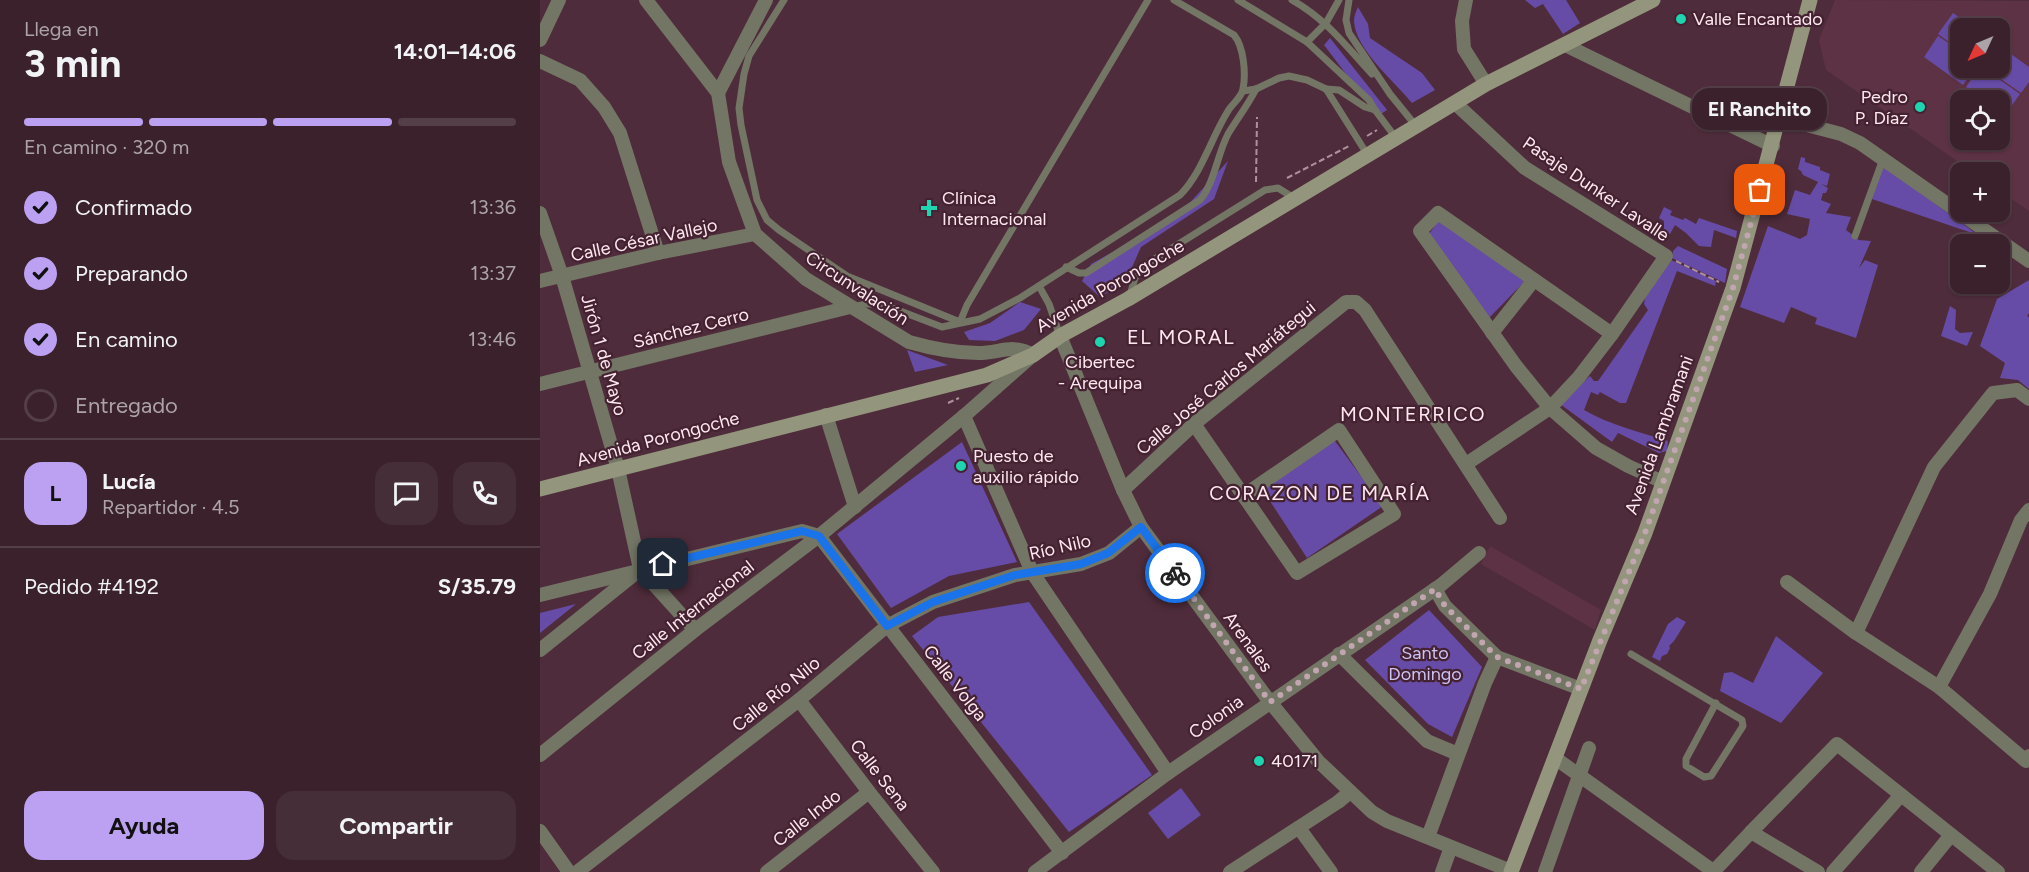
<!DOCTYPE html>
<html lang="es">
<head>
<meta charset="utf-8">
<style>
	body { margin:0; font-family:Figtree,sans-serif; background:#462e38; color:#f1f3f6; height:100vh; display:flex; flex-direction:column; font-size:22px; white-space:nowrap }
	* { box-sizing:border-box; margin:0 }
	p { font-size:20px; color:#aca3a9 }
	.icon { flex:none; width:33px; height:33px; fill:none; stroke:currentColor; stroke-width:2; stroke-linecap:round; stroke-linejoin:round }
	.map { position:relative; flex:1; overflow:hidden }
	.panel { display:flex; flex-direction:column; background:#3b212c; width:540px }
	.panel>* { flex:none }
	.needle { width:39px; rotate:226deg }
	.fabs { position:absolute; left:1410px; top:18px; display:grid; gap:12px }
	.fabs a { display:grid; place-items:center; width:60px; height:60px; border-radius:12px; background:#3b212c; box-shadow:0 2px 4px #0004,0 0 0 2px #543e48; font-size:30px }
	.pin { position:absolute; display:grid; place-items:center; width:51px; height:51px; color:#fff; margin:-26px; border-radius:12px; box-shadow:0 3px 9px #0006 }
	.courier { position:absolute; display:grid; place-items:center; width:60px; height:60px; margin:-30px; border:4px solid #1a73e8; border-radius:50%; background:#fff; color:#222; box-shadow:0 2px 8px #0007 }
	.bubble { position:absolute; height:42px; border-radius:18px; background:#3b212c; box-shadow:0 2px 4px #0004,0 0 0 2px #543e48; font-size:20px; font-weight:700; line-height:42px; text-align:center }
	.headline em { font-style:normal; font-weight:700 }
	.headline div { display:flex; flex-direction:column-reverse }
	.headline { display:flex; align-items:center; justify-content:space-between; height:102px; padding:0 24px }
	h1 { font-size:39px; font-weight:700; line-height:45px }
	.bar { display:grid; grid-template-columns:repeat(4,1fr); gap:9px 6px; align-content:center; height:72px; padding:0 24px }
	.bar i { height:8px; border-radius:4px; background:#543e48 }
	.bar .on { background:#bca0f2 }
	.bar p { grid-column:span 4 }
	.line { display:flex; align-items:center; gap:15px; padding:0 24px; border-top:2px solid #543e48 }
	.line div { flex:1 }
	.round { display:grid; place-items:center; flex:none; width:63px; height:63px; border-radius:18px; background:#462e38 }
	ol { padding:0 24px; list-style:none }
	li { display:flex; align-items:center; gap:18px; height:66px }
	li p { margin-inline-start:auto }
	li .icon { padding:6px; border-radius:50%; background:#bca0f2; color:#111; stroke-width:4 }
	li:last-child { color:#aca3a9 }
	li i { width:33px; height:33px; border:3px solid #543e48; border-radius:50% }
	.action { display:flex; gap:12px; margin-top:auto; padding:12px 24px }
	.action a { flex:1; height:69px; border-radius:18px; background:#bca0f2; color:#111; font-size:24px; font-weight:700; line-height:69px; text-align:center }
	.action a+a { background:#462e38; color:#f1f3f6 }
	main { display:flex; flex:1; min-height:0 }
	.map>svg:first-child { display:block }
	.built { fill:#5d3244; fill-rule:evenodd }
	.green { fill:#664ca6 }
	.lines { fill:none; stroke-linecap:round; stroke-linejoin:round }
	.path { stroke:#ae919c; stroke-width:2; stroke-dasharray:6 3; stroke-linecap:butt }
	.lane { stroke:#737565; stroke-width:7 }
	.street { stroke:#737565; stroke-width:14 }
	.secondary { stroke:#93967c; stroke-width:15 }
	.done { stroke:#c1a6b0; stroke-width:6; stroke-dasharray:0 10.8 }
	.route { stroke:#1a73e8; stroke-width:8 }
	.poi-dot { fill:#1ed5b0; stroke:#442231; stroke-width:2 }
	.labels { text-anchor:middle; dominant-baseline:central; stroke-width:4.5; stroke-linejoin:round; paint-order:stroke }
	.poi-label { font-size:18px; fill:#fee7ef; stroke:#442231; text-anchor:start }
	.street-label { font-size:18px; fill:#fee7ef; stroke:#442231 }
	.park-label { font-size:18px; fill:#ccc3f3; stroke:#442231 }
	.neighbourhood-label { font-size:20px; letter-spacing:1.5px; fill:#fee7ef; stroke:#442231 }
</style>
</head>
<body>
<main>
<section class="panel">
<div class="headline"><div><h1>3 min</h1><p>Llega en</p></div><em>14:01–14:06</em></div>
<div class="bar"><i class="on"></i><i class="on"></i><i class="on"></i><i></i><p>En camino · 320 m</p></div>
<ol>
<li><svg class="icon" aria-label="check" viewBox="0 0 24 24"><path d="M5 12l5 5 9-10"/></svg>Confirmado<p>13:36</p></li>
<li><svg class="icon" aria-label="check" viewBox="0 0 24 24"><path d="M5 12l5 5 9-10"/></svg>Preparando<p>13:37</p></li>
<li><svg class="icon" aria-label="check" viewBox="0 0 24 24"><path d="M5 12l5 5 9-10"/></svg>En camino<p>13:46</p></li>
<li><i></i>Entregado</li>
</ol>
<div class="line" style="height:108px"><b class="round" style="background:#bca0f2;color:#111">L</b><div><b>Lucía</b><p>Repartidor · 4.5</p></div><a class="round"><svg class="icon" aria-label="chat" viewBox="0 0 24 24"><path d="M4 5h16v11H9l-5 4z"/></svg></a><a class="round"><svg class="icon" aria-label="phone" viewBox="0 0 24 24"><path d="M5 4h4l2 5-3 2q2 4 5 5l2-3 5 2v4C11 20 4 13 5 4z"/></svg></a></div>
<div class="line" style="height:78px"><div>Pedido #4192</div><b>S/35.79</b></div>
<div class="action"><a>Ayuda</a><a>Compartir</a></div>
</section>
<div class="map">
<svg width="1489" height="872" viewBox="0 0 1489 872">
	<rect width="100%" height="100%" fill="#4f2c3b"/>
	<g class="built">
		<path d="M1295 0 1489 1V211L1460 191V172H1433L1286 70 1279 40ZM1420 28H1460V68H1420ZM1420 100H1460V140H1420Z"/>
		<polygon points="950,546 1061,610 1055,630 941,564"/>
	</g>
	<g class="green">
		<polygon points="985,0 1026,0 1040,23 1023,34 1003,4 995,8"/>
		<path d="M818 7 828 24 830 38 882 73 895 90 872 103C855 82 815 49 814 21 814 16 816 11 818 7Z"/>
		<polygon points="1413,13 1435,28 1420,28 1420,50 1398,34"/>
		<polygon points="1398,36 1420,51 1420,68 1435,68 1423,85 1384,57"/>
		<polygon points="790,38 847,110 838,116 784,45"/>
		<polygon points="1460,46 1489,67 1489,82 1481,93 1445,68 1460,68"/>
		<polygon points="1439,68 1443,68 1480,94 1465,115 1460,111 1460,100 1445,100 1426,87"/>
		<polygon points="1261,157 1265,158 1265,162 1280,167 1280,170 1290,174 1287,186 1281,184 1288,188 1286,193 1283,193 1281,200 1291,204 1286,213 1311,217 1306,230 1319,240 1331,241 1319,268 1325,260 1338,265 1316,338 1275,324 1277,318 1251,307 1244,323 1200,307 1228,226 1260,239 1267,235 1270,219 1247,214 1255,190 1270,195 1278,182 1263,175 1261,171 1258,169"/>
		<polygon points="688,161 674,199 601,247 589,274 578,286 560,297 542,281 551,264 614,229 645,208"/>
		<polygon points="1343,166 1438,235 1332,199"/>
		<polygon points="1124,207 1132,211 1130,215 1143,220 1145,218 1156,224 1159,218 1197,231 1196,238 1174,230 1171,247 1159,246 1146,233 1135,225 1130,234 1124,231 1124,221 1119,218"/>
		<polygon points="901,217 988,278 949,318 887,237"/>
		<polygon points="1138,246 1187,269 1185,283 1132,258 1133,251"/>
		<path d="M1131 260 1176 281 1175 286 1137 271 1086 403H1080L1060 392 1058 395 1051 392 1044 410C1070 425 1100 432 1128 441L1127 451 1119 453 1078 433 1072 442 1020 404 1050 376 1054 381H1058L1108 310 1104 304 1105 298Z"/>
		<polygon points="1489,280 1489,313 1487,316 1489,317 1489,389 1478,380 1460,378 1465,363 1440,346 1457,299"/>
		<polygon points="480,302 501,309 484,330 455,341 429,340 424,332 450,323"/>
		<polygon points="1410,306 1416,310 1415,329 1420,333 1433,332 1427,346 1401,336"/>
		<polygon points="367,350 408,365 375,372"/>
		<polygon points="789,433 843,506 767,558 717,481"/>
		<polygon points="422,442 477,562 409,576 351,608 297,534"/>
		<polygon points="489,602 612,775 529,832 372,636 398,617"/>
		<polygon points="36,604 0,633 0,613"/>
		<polygon points="889,610 942,667 912,737 888,724 825,660"/>
		<polygon points="1137,617 1146,622 1134,641 1129,646 1130,648 1127,654 1122,656 1120,661 1112,657 1128,624"/>
		<polygon points="1236,636 1283,673 1241,723 1180,691 1184,673 1192,672 1213,683"/>
		<polygon points="641,788 661,815 628,839 608,813"/>
	</g>
	<g class="lines">
		<g class="path">
			<polyline points="827,136 837,130"/>
			<polyline points="747,178 811,145"/>
			<polyline points="716,182 717,117"/>
			<polyline points="1136,261 1179,282"/>
			<polyline points="408,403 419,398"/>
		</g>
		<g class="lane">
			<polyline points="244,0 209,56 204,74 199,108 201,125 217,200 227,220 239,230 307,276 420,322"/>
			<polyline points="698,0 767,42 829,100 835,110"/>
			<path d="M752 0C787 20 805 45 832 74"/>
			<polyline points="809,0 806,20 809,33 850,94 876,126"/>
			<polyline points="767,42 786,23 799,0"/>
			<polyline points="786,89 799,90 825,107 835,110 856,138"/>
			<polyline points="703,91 716,89 739,78 749,76 767,80 786,89 827,154"/>
			<polyline points="1315,236 1343,159"/>
			<path d="M526 267 539 273H546L660 200C675 182 677 155 688 134 697 119 708 105 716 89"/>
			<polyline points="499,286 509,304 520,336"/>
			<polyline points="590,295 595,278 605,265 725,190 738,188 754,198"/>
			<path d="M313 307 326 304H342L402 327 440 319 480 298 640 195C662 173 671 138 688 111 692 104 702 97 703 89 706 74 704 47 694 35L634 0"/>
			<polyline points="420,322 427,305 608,0"/>
			<polyline points="1091,654 1202,720 1203,726 1171,776 1164,777 1146,766 1146,759 1176,703"/>
		</g>
		<g class="street">
			<polyline points="926,0 922,21 924,49 946,84"/>
			<polyline points="0,40 19,0"/>
			<polyline points="1025,45 1233,146"/>
			<polyline points="0,61 40,80 64,107 80,133 118,253"/>
			<polyline points="178,93 226,0"/>
			<polyline points="915,103 985,168 1126,256 1072,334 1039,377 1010,408 926,464"/>
			<polyline points="1240,118 1301,134 1320,143 1489,261"/>
			<polyline points="0,213 22,276 78,469 100,569 155,630"/>
			<polyline points="0,281 118,253 215,234"/>
			<polyline points="952,333 994,280"/>
			<polyline points="1072,334 898,213 880,231 976,366 1010,408 1056,448 1088,466 1123,482"/>
			<polyline points="520,336 583,490 601,527 730,702 778,761 832,812 847,821 971,871"/>
			<polyline points="0,384 310,307"/>
			<polyline points="286,415 315,507"/>
			<polyline points="424,416 492,572 628,773"/>
			<polyline points="654,424 757,573 854,514 799,430 703,496"/>
			<polyline points="583,490 654,424 806,302 816,302 825,310 960,518"/>
			<polyline points="1247,582 1316,633 1399,687 1486,761 1489,756"/>
			<polyline points="895,589 905,606 957,657 1041,689"/>
			<polyline points="0,595 262,531 279,536 522,853"/>
			<polyline points="1316,633 1394,467 1453,393 1477,390 1489,399"/>
			<polyline points="0,650 97,572"/>
			<polyline points="799,654 887,741 918,754"/>
			<polyline points="1399,687 1450,594 1481,520 1489,510"/>
			<polyline points="259,700 329,792 393,872"/>
			<path d="M0 755 155 630 279 536 424 416 493 355C471 343 461 353 438 353 416 353 390 348 369 342L266 279 215 234 189 162 178 93 106 0"/>
			<polyline points="1015,758 1173,871"/>
			<polyline points="759,828 791,872"/>
			<polyline points="0,831 29,872"/>
			<polyline points="1211,832 1297,744 1458,872"/>
			<polyline points="888,837 945,683 957,657"/>
			<polyline points="37,872 259,700 347,626 393,602 475,575 541,564 569,553 601,527"/>
			<polyline points="227,872 329,792"/>
			<polyline points="495,872 628,773 901,585 939,553"/>
			<polyline points="690,872 798,802 810,792"/>
			<polyline points="902,872 911,847"/>
			<polyline points="1005,872 1049,748"/>
			<polyline points="1173,872 1211,832 1278,872"/>
			<polyline points="1293,872 1361,795"/>
			<polyline points="1381,872 1411,835"/>
		</g>
		<g class="secondary">
			<polyline points="0,489 447,375 493,355 520,336 588,299 946,84 1113,0"/>
			<polyline points="971,872 1060,640 1105,533 1193,288 1270,0"/>
		</g>
	</g>
	<g class="lines">
		<polyline class="done" points="635,573 730,702 895,589 905,606 957,657 1041,689 1105,533 1193,288 1220,190"/>
		<polyline class="route" points="123,564 262,531 279,536 347,626 393,602 475,575 541,564 568,553 601,527 635,573"/>
	</g>
	<g class="poi-dot">
		<circle cx="1141" cy="19" r="6"/>
		<circle cx="1380" cy="107" r="6"/>
		<path d="M386 199h6v6h6v6h-6v6h-6v-6h-6v-6h6z"/>
		<circle cx="560" cy="342" r="6"/>
		<circle cx="421" cy="466" r="6"/>
		<circle cx="719" cy="761" r="6"/>
	</g>
	<g class="labels">
		<g class="poi-label">
			<text x="1153" y="19">Valle Encantado</text>
			<text x="1368" y="97" text-anchor="end">Pedro<tspan x="1368" dy="21">P. Díaz</tspan></text>
			<text x="402" y="198">Clínica<tspan x="402" dy="21">Internacional</tspan></text>
			<text x="560" y="362" text-anchor="middle">Cibertec<tspan x="560" dy="21">- Arequipa</tspan></text>
			<text x="433" y="456">Puesto de<tspan x="433" dy="21">auxilio rápido</tspan></text>
			<text x="731" y="761">40171</text>
		</g>
		<g class="street-label">
			<text transform="translate(1056 189) rotate(34)">Pasaje Dunker Lavalle</text>
			<text transform="translate(104 240) rotate(-12)">Calle César Vallejo</text>
			<text transform="translate(570 286) rotate(-30)">Avenida Porongoche</text>
			<text transform="translate(317 288) rotate(33)">Circunvalación</text>
			<text transform="translate(151 328) rotate(-14)">Sánchez Cerro</text>
			<text transform="translate(64 355) rotate(74)">Jirón 1 de Mayo</text>
			<text transform="translate(686 378) rotate(-40)">Calle José Carlos Mariátegui</text>
			<text transform="translate(1119 435) rotate(-70)">Avenida Lambramani</text>
			<text transform="translate(118 439) rotate(-15)">Avenida Porongoche</text>
			<text transform="translate(520 547) rotate(-13)">Río Nilo</text>
			<text transform="translate(153 610) rotate(-38)">Calle Internacional</text>
			<text transform="translate(708 642) rotate(54)">Arenales</text>
			<text transform="translate(415 683) rotate(52)">Calle Volga</text>
			<text transform="translate(236 694) rotate(-39)">Calle Río Nilo</text>
			<text transform="translate(676 717) rotate(-35)">Colonia</text>
			<text transform="translate(340 775) rotate(52)">Calle Sena</text>
			<text transform="translate(267 818) rotate(-38)">Calle Indo</text>
		</g>
		<g class="park-label">
			<text x="885" y="653">Santo<tspan x="885" dy="21">Domingo</tspan></text>
		</g>
		<g class="neighbourhood-label">
			<text x="641" y="337">EL MORAL</text>
			<text x="873" y="414">MONTERRICO</text>
			<text x="780" y="493">CORAZON DE MARÍA</text>
		</g>
	</g>
</svg>
<div class="fabs">
<a><svg class="needle" viewBox="-14 -14 28 28"><path d="M0-13l5 13h-10z" fill="#e53935"/><path d="M0 13l5-13h-10z" fill="#aca3a9"/></svg></a>
<a><svg class="icon" aria-label="locate" viewBox="0 0 24 24"><circle cx="12" cy="12" r="6"/><path d="M12 2v4M12 18v4M2 12h4M18 12h4"/></svg></a>
<a>+</a>
<a>−</a>
</div>
<div class="pin" style="left:1220px;top:190px;background:#ea580c"><svg class="icon" aria-label="bag" viewBox="0 0 24 24"><path d="M5 8h14l-1 12H6zM9 8a3 3 0 0 1 6 0"/></svg></div>
<div class="pin" style="left:123px;top:564px;background:#1f2937"><svg class="icon" aria-label="home" viewBox="0 0 24 24"><path d="M3 11l9-7 9 7M6 9v11h12V9"/></svg></div>
<div class="courier" style="left:635px;top:573px"><svg class="icon" aria-label="bike" viewBox="0 0 24 24"><circle cx="6" cy="16" r="4"/><circle cx="18" cy="16" r="4"/><path d="M6 16l4-8h5l3 8M10 8l3 8H6M13 5h3"/></svg></div>
<div class="bubble" style="left:1152px;top:88px;width:135px">El Ranchito</div>
</div>
</main>
</body>
</html>
